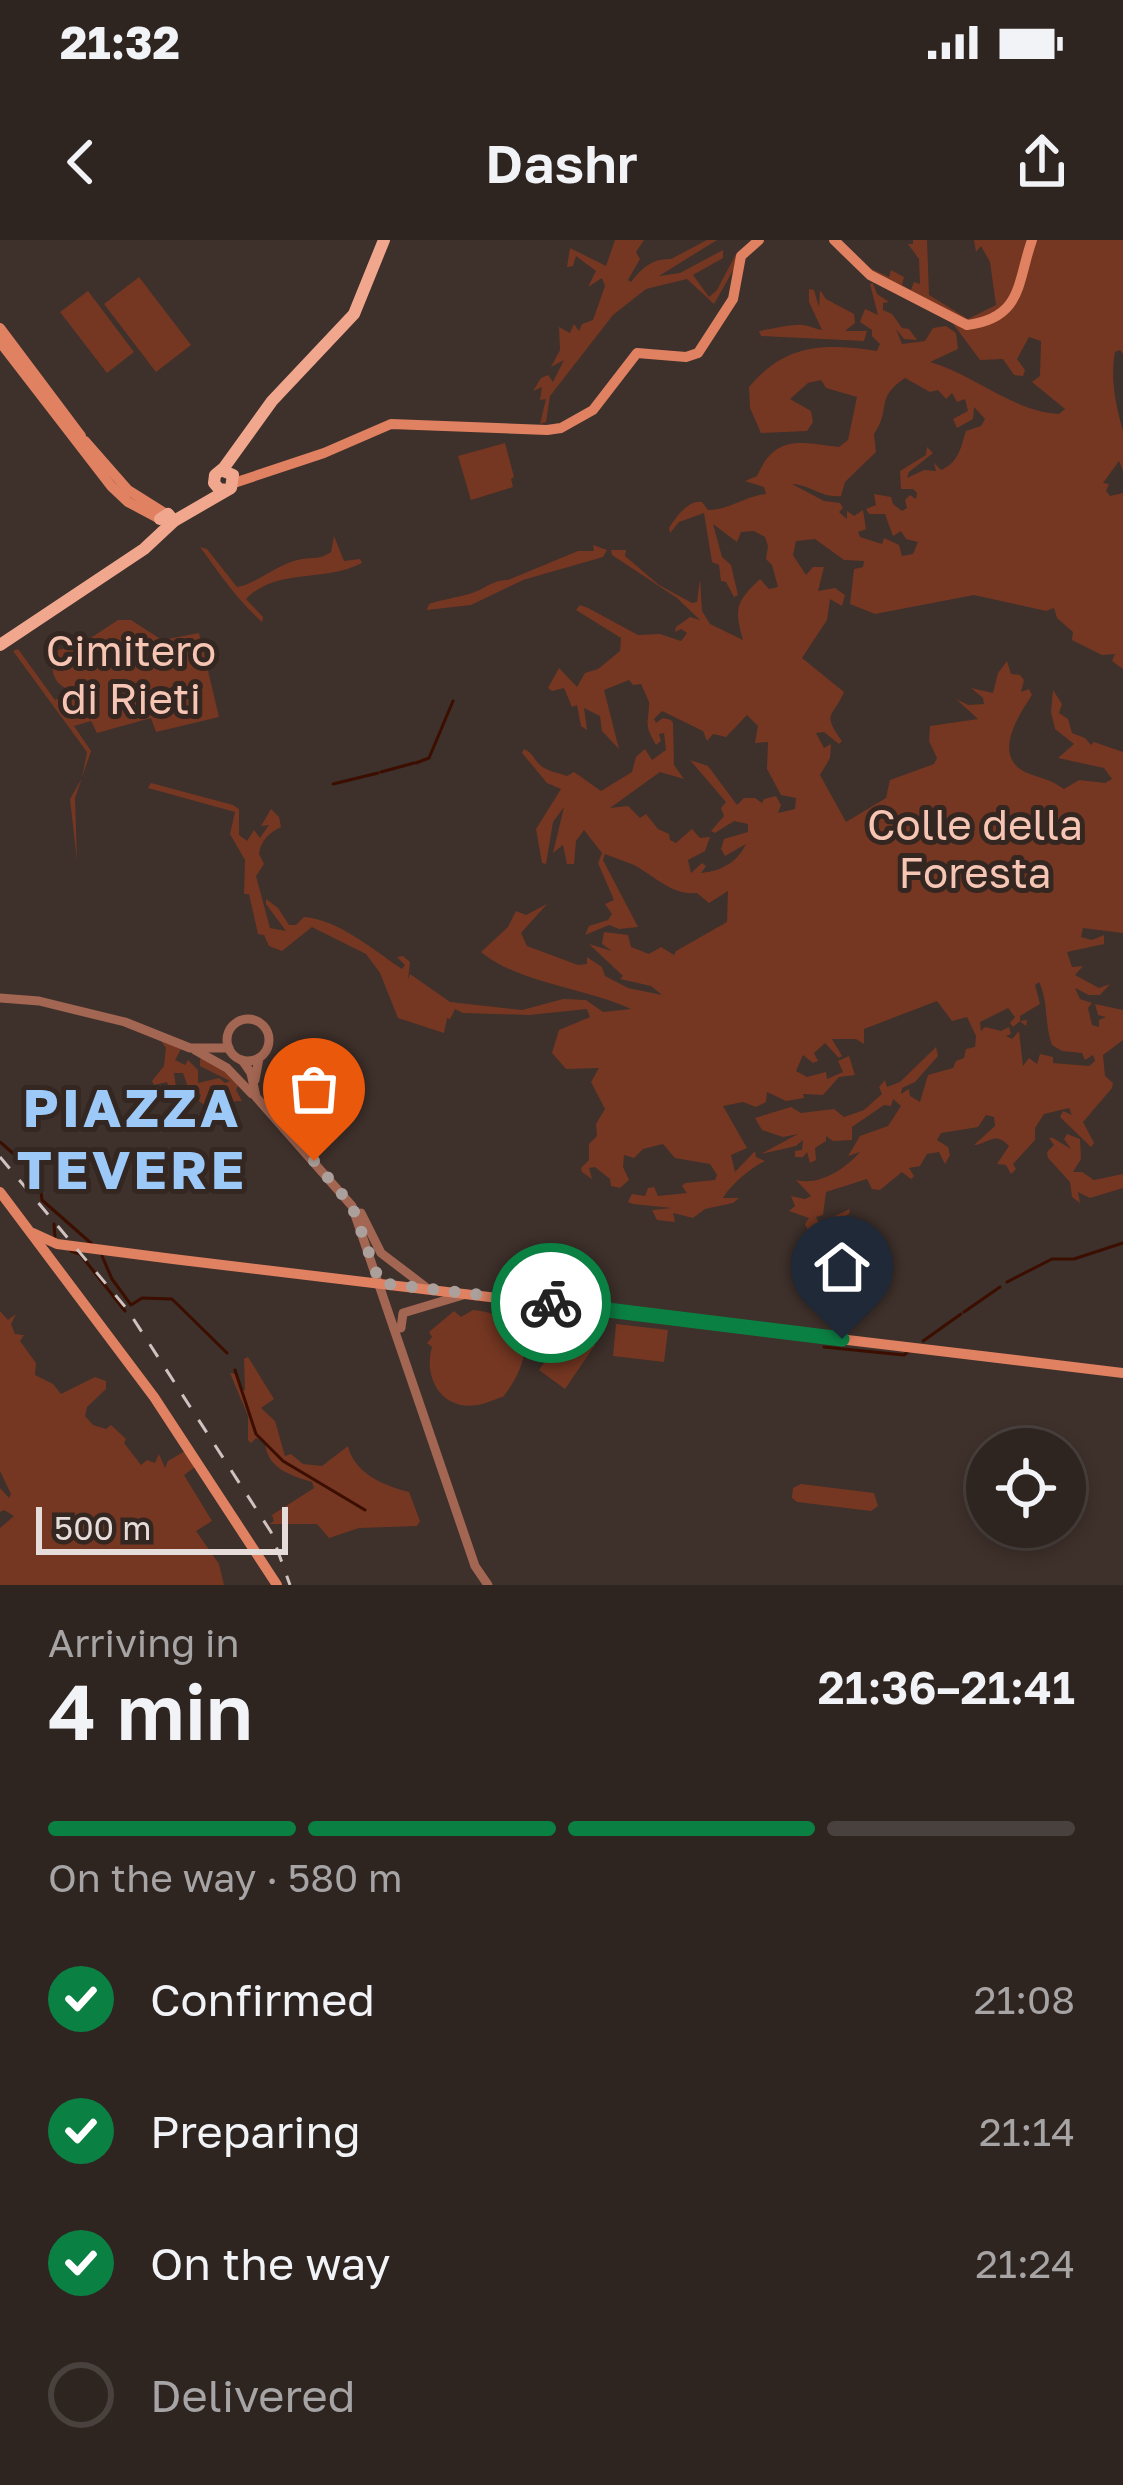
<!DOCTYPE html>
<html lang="en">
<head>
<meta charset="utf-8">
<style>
	body { margin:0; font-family:"Golos Text",sans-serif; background:#362c29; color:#f1f3f6; height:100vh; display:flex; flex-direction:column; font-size:45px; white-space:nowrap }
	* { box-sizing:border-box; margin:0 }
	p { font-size:39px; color:#a7a4a5 }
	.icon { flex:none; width:66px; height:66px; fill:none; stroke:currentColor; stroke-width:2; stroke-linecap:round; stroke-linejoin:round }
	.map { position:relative; height:1345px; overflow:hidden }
	.sheet { display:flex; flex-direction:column; background:#2e2420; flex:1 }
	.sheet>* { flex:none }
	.controls { position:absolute; left:966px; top:1188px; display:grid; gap:24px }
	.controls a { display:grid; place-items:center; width:120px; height:120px; border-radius:50%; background:#2e2420; box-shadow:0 6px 18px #0003,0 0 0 3px #49413e; font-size:60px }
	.scale { position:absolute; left:36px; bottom:30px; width:252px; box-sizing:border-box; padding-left:12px; border:6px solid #e6dcd9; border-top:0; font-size:33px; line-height:42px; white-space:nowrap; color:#e6dcd9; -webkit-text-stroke:9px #342621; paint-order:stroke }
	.pin { position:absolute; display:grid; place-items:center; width:102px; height:102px; color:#fff; margin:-123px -51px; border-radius:50% 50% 50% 0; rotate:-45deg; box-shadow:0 0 12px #0007 }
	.pin .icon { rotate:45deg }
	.courier { position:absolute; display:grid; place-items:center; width:120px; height:120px; margin:-60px; border:9px solid #0b8043; border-radius:50%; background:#fff; color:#222; box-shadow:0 3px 15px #0007 }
	.summary em { font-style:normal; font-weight:600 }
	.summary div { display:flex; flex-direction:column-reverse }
	.summary { display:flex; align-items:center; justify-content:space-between; height:204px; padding:0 48px }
	h1 { font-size:78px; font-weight:600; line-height:90px }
	.bar { display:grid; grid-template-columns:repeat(4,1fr); gap:18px 12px; align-content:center; height:144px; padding:0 48px }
	.bar i { height:15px; border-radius:9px; background:#49413e }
	.bar .selected { background:#0b8043 }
	.bar p { grid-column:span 4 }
	ol { padding:0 48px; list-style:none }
	li { display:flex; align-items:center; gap:36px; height:132px }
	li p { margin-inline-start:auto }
	li .icon { padding:12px; border-radius:50%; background:#0b8043; color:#fff; stroke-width:4 }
	li:last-child { color:#a7a4a5 }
	li i { width:66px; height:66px; border:6px solid #49413e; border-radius:50% }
	.status { display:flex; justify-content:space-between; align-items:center; height:84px; padding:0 60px; background:#2e2420; direction:ltr }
	.status svg { height:33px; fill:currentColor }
	header { display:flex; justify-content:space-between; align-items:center; height:156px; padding:0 48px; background:#2e2420; font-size:54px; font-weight:600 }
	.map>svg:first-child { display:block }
	.green { fill:#753722; fill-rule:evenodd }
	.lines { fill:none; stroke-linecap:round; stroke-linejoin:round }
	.stream { stroke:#3b0e00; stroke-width:3 }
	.tertiary { stroke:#a26652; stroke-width:9 }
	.secondary { stroke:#e08161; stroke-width:10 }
	.primary { stroke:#f1a78e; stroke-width:12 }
	.rail { stroke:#cec3c0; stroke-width:3; stroke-dasharray:15 15; stroke-linecap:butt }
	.done { stroke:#aba09c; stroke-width:12; stroke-dasharray:0 21.6 }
	.route { stroke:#0b8043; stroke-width:15 }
	.labels { text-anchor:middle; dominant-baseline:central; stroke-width:10; stroke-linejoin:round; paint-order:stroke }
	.park-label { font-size:42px; fill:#f7c5b4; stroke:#342621 }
	.district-label { font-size:54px; font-weight:bold; letter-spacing:3px; fill:#9cc9f7; stroke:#342621 }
</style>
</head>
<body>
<div class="status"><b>21:32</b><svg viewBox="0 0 49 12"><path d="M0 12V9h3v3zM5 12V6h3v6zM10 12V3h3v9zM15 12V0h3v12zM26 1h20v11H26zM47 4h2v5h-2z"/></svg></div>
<header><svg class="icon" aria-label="back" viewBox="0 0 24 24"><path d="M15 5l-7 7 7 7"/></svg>Dashr<svg class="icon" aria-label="share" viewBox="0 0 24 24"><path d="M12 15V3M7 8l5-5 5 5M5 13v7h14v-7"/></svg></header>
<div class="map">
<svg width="1123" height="1345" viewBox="0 0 1123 1345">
	<rect width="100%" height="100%" fill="#3e302b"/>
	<g class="green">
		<path d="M615 0H644L636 12 640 19 628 40 631 42C642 27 654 18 671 19L707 0H717L659 36 680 33 723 10V18L693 35 709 57 717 50 736 14 739 20 714 64 687 39 646 49 613 75 550 156 546 182 540 184 546 159 540 160 542 147 533 151 541 138 548 135 553 142 564 120 551 127 560 110 559 87 570 93 574 84 579 91 582 84 593 80 605 46 602 38 588 47 596 31 576 16 573 26 567 27 570 8 606 26Z"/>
		<path d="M913 0H927L929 55 968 79 996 65 990 22 981 6 976 12 974 0H1123V114L1120 110 1115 112C1110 140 1116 166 1123 191 1123 202 1123 219 1123 231L1119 221 1103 243 1109 244 1106 251 1110 256 1123 253V429L1112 421 1115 414 1102 415 1072 400 1073 392 1057 378 1054 368 1046 371 974 355 875 374 850 364 854 329 863 327 864 321 844 320 815 299 796 301 793 315 806 335 813 327H824L818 351 835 348 845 355 842 366 830 359 827 380 802 418 844 452C833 478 821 472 842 501L839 504 824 492 816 493 824 508 831 504 830 518 820 535 846 582 886 558 890 540 934 524 937 518 929 501 930 486 978 479 956 459 968 465 984 464 983 458 971 448 993 453 998 433 1007 421 1011 434 1020 435 1024 440 1021 452 1029 449 1032 455C1019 475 989 519 1030 534 1044 539 1051 540 1064 549L1079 540 1105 543 1112 539 1104 528 1058 518 1074 504 1055 489 1051 472 1053 450 1062 464 1059 473 1068 479 1072 493 1085 498 1091 505 1094 502 1123 512V693L1083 688 1081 697 1092 700 1104 695V704L1067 712 1072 727 1083 726 1075 735 1099 748 1110 744 1100 755H1089L1075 748 1080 759 1092 763 1088 768 1092 785 1099 787V780L1106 777 1098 775 1095 764 1123 770V800L1103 815 1105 836 1113 843 1112 848 1083 882 1094 903 1091 907 1060 877 1063 871 1072 875 1069 868 1044 874 1035 888V900L1013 924 1016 929 1011 934 1006 925 997 924 1009 906C995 890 988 904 974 905L995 886 994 877 986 875 978 887 941 893 937 900 948 907 950 915 945 924 939 912 927 914 920 926 909 928 914 936 911 939 902 932 880 950 872 949 867 939 826 952 823 975 816 977 819 983 850 969 849 974 810 995 805 984 809 978 789 971 795 966 791 956 805 959 811 956 796 940C819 946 844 930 860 912L848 916 860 896 888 886 901 866 893 859 891 866 884 865 852 887V900L833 901 826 896V901L815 908 816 920 810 923 807 912 803 917H795V911L802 910 803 900 796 906 761 914 798 894 783 897 762 890 755 878 791 867 801 873 834 869 844 877 864 870 882 854 879 847 885 840 887 847 900 842 936 807 938 816 915 842 902 848 901 854 909 849 910 856 920 862 928 835 953 828 956 821 964 818 966 809 975 807 976 796 967 777 952 781 937 761 864 789V804L856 799H832L842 816 839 818 825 803 814 813 818 821 813 823 803 815 796 831 807 837 826 832 827 839 843 832 838 821 849 816 855 835 839 837 823 855 803 854 804 858 786 861 767 852 766 862 756 867 743 862 723 866 747 908 731 915 735 932 755 911 756 917 765 921C753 926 731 944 723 958H739L733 963 705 969 693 978 673 973 675 982 657 980 652 970 672 968 633 964 628 962 632 954 645 956 648 948 654 947 658 956 687 953 682 946 685 943 715 940 717 935 710 924 675 918 663 904 643 909 634 918 624 915 623 927 629 940 620 948 611 946 610 939 595 927 589 928 592 939 582 932 581 928 589 920V904L597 896 596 884 605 869 591 842 599 828 566 829 552 813 559 790 590 777 587 769 529 775 463 773 455 769 450 779 447 778 444 793 398 778 380 733 366 714 312 687 282 711 269 706 264 695 258 694 249 654H244L245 620 230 594 235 572 148 548 151 543 233 565 239 569V595L247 601 254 590 260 598 269 585 261 586 271 569 279 577 281 587C269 593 261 600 259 614L264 624 256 636 270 688 286 691 266 664V659L278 668 289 685H296L304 677C339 680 372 709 402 729L405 725 397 717 403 716 410 722 408 740 410 734 450 762 522 770 563 759 586 760 603 772 631 769C586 748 518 743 481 712L508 687 516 671 526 675 547 664 521 693 527 706 578 725 587 724V717L602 727 605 736 628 748 662 755 651 746 620 739 623 736 589 704 612 711 602 704 604 692 628 695 631 707 649 714 661 707 674 715 676 711 727 682 728 651 709 663 697 653C672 656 655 636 634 625 625 621 614 618 605 614L603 620 638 687 619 689 609 685 585 695 589 686 608 680 612 674 605 664 614 660 598 623 602 613 584 590 576 601 574 624H567L563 605 553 613 564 567 553 582 546 624 542 623 536 589 561 549 547 543 522 513 524 509C533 513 533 518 540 525 546 531 559 533 567 536L574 532 601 551 632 532 636 517 645 509 652 520 666 510 664 493 659 494 661 501 656 505C643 482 649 486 649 462L641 444 633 445 629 440 604 450 619 509 602 491 600 476 584 468 587 490 581 486 577 465 572 467 564 448 552 451 548 448 559 428 577 447 585 433 598 429 620 411 621 398 576 370 580 365 588 368 638 395 660 394 681 401 687 393 681 389 675 392 676 387 690 377 700 380 677 358 612 315 611 310H626L625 316 659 345 692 363 697 362 700 339 702 371 710 384 743 400C734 368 736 362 760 339L769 349 778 347 772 325 766 319 768 306 765 297 754 291 741 292 737 302 713 284 722 317 731 325 738 355 734 357 726 342 721 341 719 325 712 322 704 273 679 282 670 293 669 288C676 277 688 260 702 262L708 270C729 270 745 256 766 254L764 247 745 241 757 236C776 193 801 203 839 207L848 200 857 157 826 148 821 140 808 143 790 159 811 171 813 182 807 191 761 193 750 168 749 147C785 104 824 103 877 111L880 104 872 96V90L860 82 865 69 878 75 870 44 873 43 877 54 889 62 883 63V70L892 74 902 88 909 89 917 100 904 99 896 89 902 104 925 101 933 88 946 86 956 93 958 109 930 122C975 135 1012 171 1059 174L1065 169 1032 142 1040 136 1041 101 1029 97 1017 119 1025 130 1023 136 1014 135 1003 119 980 120 951 81 963 82 869 32 865 26 889 37 891 30 904 37 902 45 911 50 914 42 920 44 919 19 908 4H913ZM905 138 930 152 938 150 946 159 952 153 957 162 965 159 968 171 953 179 957 188 973 179 974 167 985 179 981 186 966 191C961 205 960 222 941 230L934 223 936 231 924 230 907 238 909 232 933 213 927 207 926 215 900 231 901 249H913L917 253 916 259 910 255 905 260 907 268 902 271 893 264 891 257 874 254 876 265 866 269 869 274H885L893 296 901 291 906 299 918 302 913 314 902 316 899 305 884 298 882 304 860 297 858 292 866 289 863 270 854 276 847 271V279L839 272 843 268 840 263 824 261 792 244C811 245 821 258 841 256L845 242 876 212 874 194C892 168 874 159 905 138ZM662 471 703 491 707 501 713 494 726 497 747 475 758 486 755 503 768 502 767 529 781 555 796 558 795 569 778 573 781 565 776 556 764 559 762 563 755 558H744L737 565 708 526 690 520 726 562 721 568 724 576 711 591 715 593 734 581 748 584V592L724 599 721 609 725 616 746 604C736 624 720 631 701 633L706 626 702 623 691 633 688 620 705 611 710 597 700 598 692 589 676 603 670 600 669 594 658 589 646 574 640 578 628 566 610 568 660 532 684 539 674 525 673 483 671 480 663 478 656 483 654 479ZM1039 742C1049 763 1044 784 1052 805L1062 811 1082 813 1085 820 1093 815 1095 821 1089 826 1053 823V817L1040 814 1037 824 1029 818 1023 826 1019 791 1012 799 1006 796 1011 794 1009 787 1001 791 985 787 981 791 980 782 1008 768 1015 777 1010 783 1013 787 1020 781 1026 786 1027 780 1020 781V776L1040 764 1035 745Z"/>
		<polygon points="139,37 191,105 156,132 104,64"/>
		<path d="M809 49 814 50 819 67 820 50 826 59 854 74 855 83 845 91H867L864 101 761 96 759 91C773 89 792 84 803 85 810 86 816 89 822 90L809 62Z"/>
		<polygon points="88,51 134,112 107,133 60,72"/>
		<polygon points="505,203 514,237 511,239 513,247 471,260 458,216"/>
		<path d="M334 296 344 321 360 319 362 323C325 343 277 327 246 359L263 377 262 382C237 360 220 334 200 307L207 309 237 347C257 344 278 323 302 319 315 317 319 320 331 312Z"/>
		<path d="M593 305 607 310 603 317 523 340 471 365 427 370 429 364C443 359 456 358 469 354 484 350 493 339 508 340L578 311H594Z"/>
		<path d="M118 380H131L162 400 199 393 219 477 156 492 151 478 97 493 91 481 74 486 91 511 75 558 77 621 70 559 82 538 87 512 13 411 18 409 55 460 86 448 84 441 69 450C52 443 49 427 55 411L83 403Z"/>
		<polygon points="161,801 181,809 175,820 185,825 188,820 198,830 198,843 219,838 225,843 230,841 200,826 200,819 204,817 240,842 236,850 242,861 235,861 222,879 199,861 201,855 188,847 183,833 174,833 177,855 173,858 167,842 154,845 152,841 164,826 166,808"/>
		<polygon points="1067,894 1080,899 1081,919 1073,932 1082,932 1094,940 1123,934 1123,948 1090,958 1078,952 1080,963 1072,957 1070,942 1048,918 1047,912 1054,905 1049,898 1053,898 1071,909 1064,899"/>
		<path d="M473 1070C535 1077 535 1116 503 1157 497 1158 486 1164 477 1165 441 1171 423 1137 432 1107L427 1103 432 1097 429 1092 454 1071 461 1077Z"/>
		<polygon points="0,1071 8,1080 16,1074 11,1084 15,1094 24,1095 20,1101 36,1123 35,1135 53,1144 61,1154 95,1137 106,1141 106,1149 87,1167 85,1176 93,1185 106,1189 111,1185 126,1199 124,1203 141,1225 147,1220 155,1223 159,1214 165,1228 168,1221 185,1211 195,1227 184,1235 212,1281 196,1291 219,1324 224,1345 0,1345 0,1288 14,1276 4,1270 0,1272 0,1248 9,1258 11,1254 0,1231"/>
		<polygon points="616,1084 668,1090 664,1122 613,1116"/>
		<polygon points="569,1087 595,1105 565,1149 539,1130"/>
		<path d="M248 1117 274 1159 261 1168 275 1181 285 1216 291 1214 303 1224 322 1226 348 1206C354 1233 384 1246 409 1252L420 1281 417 1286 359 1288 329 1298 317 1284H269L274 1281 272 1275 314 1248 312 1242C289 1235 267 1228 265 1202L256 1198 251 1203 248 1200V1176L230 1133 235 1134 241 1150H245L244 1119Z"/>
		<polygon points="801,1244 874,1253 878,1266 871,1271 797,1262 792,1258 793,1248"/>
	</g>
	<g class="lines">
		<g class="stream">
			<polyline points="416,523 429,518 453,461"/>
			<polyline points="381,532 414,523"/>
			<polyline points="333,544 378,533"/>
			<polyline points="0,902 39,936 42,960 92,1004"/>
			<polyline points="54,984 55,997"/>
			<polyline points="71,1011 80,1014 125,1071"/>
			<polyline points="102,1016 112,1039 131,1065 142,1058 172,1059 227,1113"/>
			<polyline points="1007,1042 1052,1019 1074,1019 1123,1003"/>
			<polyline points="964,1072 1000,1047"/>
			<polyline points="923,1101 961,1074"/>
			<polyline points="824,1107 904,1115 909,1111"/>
			<polyline points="235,1130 256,1194 283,1221 365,1270"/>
		</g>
		<g class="tertiary">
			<polyline points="0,758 39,761 125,782 190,808 229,808"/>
			<circle cx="248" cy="800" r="21"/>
			<polyline points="195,810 227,828 252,854"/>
			<polyline points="242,820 251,833 256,857 352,966 475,1326 488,1345"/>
			<polyline points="255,840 259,818"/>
			<polyline points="361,973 381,1013 427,1048"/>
			<polyline points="401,1088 403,1073 463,1055"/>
		</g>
		<g class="secondary">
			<path d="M834 0 870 35 967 85C1023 78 1017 42 1032 0"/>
			<polyline points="0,88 81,196"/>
			<polyline points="0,102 111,246 128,262 160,279"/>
			<polyline points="85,201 128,250 163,272"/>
			<polyline points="234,243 324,213 391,184 547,190 561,188 593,170 637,113 686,117 698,113 733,59 741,16 759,0"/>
			<polyline points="0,952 154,1157 277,1345"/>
			<polyline points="33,993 57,1004 173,1019 1123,1133"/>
		</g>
		<g class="primary">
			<polyline points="223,229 272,161 354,74 384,0"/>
			<polyline points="160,279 168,274 174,281"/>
			<polyline points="0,405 144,309 174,281 231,248 233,235 221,230 215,235 214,243 219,249 227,250"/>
		</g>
		<polyline class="rail" points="0,917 127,1069 271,1292 290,1345"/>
	</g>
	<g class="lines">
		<polyline class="done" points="314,921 352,966 380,1043 551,1063"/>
		<polyline class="route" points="551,1063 842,1099"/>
	</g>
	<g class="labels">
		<g class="park-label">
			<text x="131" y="410">Cimitero<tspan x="131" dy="48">di Rieti</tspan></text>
			<text x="975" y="584">Colle della<tspan x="975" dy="48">Foresta</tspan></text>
		</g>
		<g class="district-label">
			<text x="132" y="866">PIAZZA<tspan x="132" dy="62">TEVERE</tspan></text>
		</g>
	</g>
</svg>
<div class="controls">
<a><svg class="icon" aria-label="locate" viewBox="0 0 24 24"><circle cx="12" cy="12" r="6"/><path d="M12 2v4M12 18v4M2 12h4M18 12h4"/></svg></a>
</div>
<div class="scale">500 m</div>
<div class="pin" style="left:314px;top:921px;background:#ea580c"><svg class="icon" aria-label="bag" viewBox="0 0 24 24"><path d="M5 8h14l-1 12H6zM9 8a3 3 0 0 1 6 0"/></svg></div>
<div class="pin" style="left:842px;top:1099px;background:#1f2937"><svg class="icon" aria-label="home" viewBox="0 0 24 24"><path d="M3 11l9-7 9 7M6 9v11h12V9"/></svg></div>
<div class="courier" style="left:551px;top:1063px"><svg class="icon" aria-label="bike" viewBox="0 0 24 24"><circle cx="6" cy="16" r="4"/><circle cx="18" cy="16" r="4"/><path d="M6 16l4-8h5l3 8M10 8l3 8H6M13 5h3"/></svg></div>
</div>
<section class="sheet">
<div class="summary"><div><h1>4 min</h1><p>Arriving in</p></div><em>21:36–21:41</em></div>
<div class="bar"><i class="selected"></i><i class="selected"></i><i class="selected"></i><i></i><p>On the way · 580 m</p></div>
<ol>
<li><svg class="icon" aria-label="check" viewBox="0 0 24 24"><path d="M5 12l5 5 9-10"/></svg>Confirmed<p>21:08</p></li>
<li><svg class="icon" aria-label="check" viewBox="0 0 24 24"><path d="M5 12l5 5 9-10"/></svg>Preparing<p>21:14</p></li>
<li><svg class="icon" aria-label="check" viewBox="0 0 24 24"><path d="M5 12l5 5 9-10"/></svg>On the way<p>21:24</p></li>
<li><i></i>Delivered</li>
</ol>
</section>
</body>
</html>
